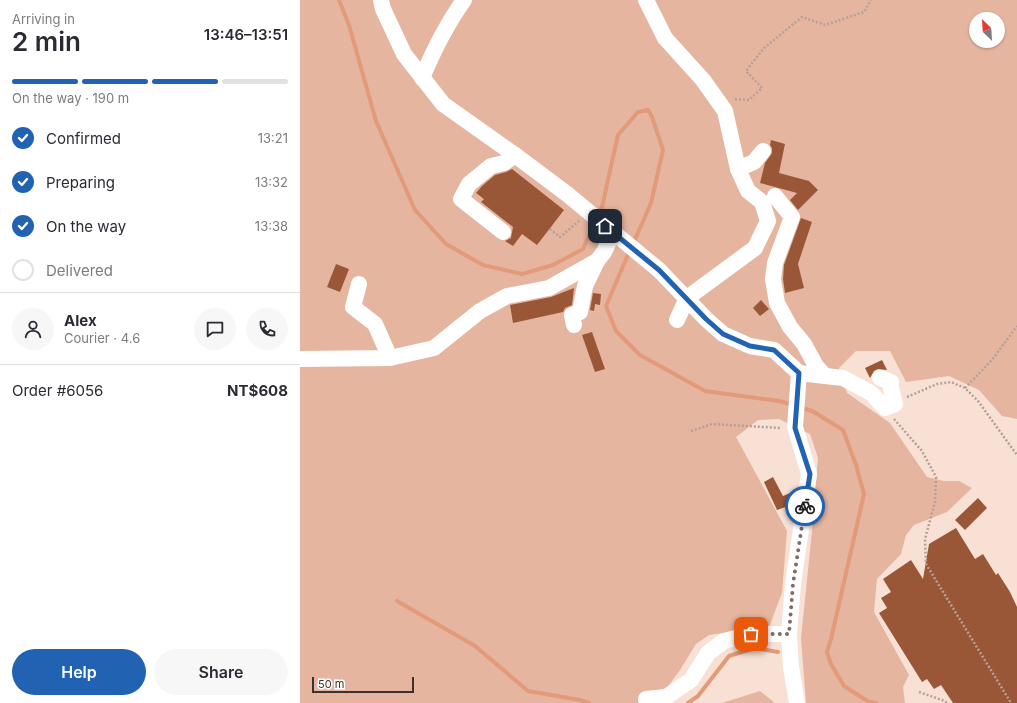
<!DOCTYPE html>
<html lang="en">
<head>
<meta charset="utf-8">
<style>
	body { margin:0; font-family:Inter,sans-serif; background:#f7f7f7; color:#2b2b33; height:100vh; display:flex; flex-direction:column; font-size:15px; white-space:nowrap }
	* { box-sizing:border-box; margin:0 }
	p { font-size:13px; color:#7c7c81 }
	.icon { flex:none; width:22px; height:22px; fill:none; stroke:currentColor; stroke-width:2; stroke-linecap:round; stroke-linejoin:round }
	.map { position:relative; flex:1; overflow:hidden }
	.drawer { display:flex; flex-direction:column; background:#fff; width:300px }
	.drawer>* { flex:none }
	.needle { width:26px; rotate:335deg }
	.fabs { position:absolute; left:669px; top:12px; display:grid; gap:8px }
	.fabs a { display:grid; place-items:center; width:36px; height:36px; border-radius:50%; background:#fff; box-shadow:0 1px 3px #0004; font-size:20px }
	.scale { position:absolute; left:12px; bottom:10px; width:102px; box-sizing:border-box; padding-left:4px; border:2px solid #3b312d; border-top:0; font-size:11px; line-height:14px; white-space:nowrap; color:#3b312d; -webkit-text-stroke:3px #fff; paint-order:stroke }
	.pin { position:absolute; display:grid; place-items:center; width:34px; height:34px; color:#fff; margin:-17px; border-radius:8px; box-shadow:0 2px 6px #0006 }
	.courier { position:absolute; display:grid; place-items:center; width:40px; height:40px; margin:-20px; border:3px solid #2162b3; border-radius:50%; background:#fff; color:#222; box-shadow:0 1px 5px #0007 }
	.head em { font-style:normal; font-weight:600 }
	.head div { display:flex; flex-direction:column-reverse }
	.head { display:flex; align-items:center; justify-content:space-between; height:68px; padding:0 12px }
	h1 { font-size:26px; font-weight:600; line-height:30px }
	.bar { display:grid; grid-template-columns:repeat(4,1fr); gap:6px 4px; align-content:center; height:48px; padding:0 12px }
	.bar i { height:5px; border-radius:3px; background:#e1e1e2 }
	.bar .active { background:#2162b3 }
	.bar p { grid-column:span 4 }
	.line { display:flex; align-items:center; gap:10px; padding:0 12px; border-top:1px solid #e1e1e2 }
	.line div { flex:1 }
	.round { display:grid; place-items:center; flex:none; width:42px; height:42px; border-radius:21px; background:#f7f7f7 }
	ol { padding:0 12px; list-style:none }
	li { display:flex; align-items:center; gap:12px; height:44px }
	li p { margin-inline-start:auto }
	li .icon { padding:4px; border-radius:50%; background:#2162b3; color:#fff; stroke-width:4 }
	li:last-child { color:#7c7c81 }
	li i { width:22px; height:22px; border:2px solid #e1e1e2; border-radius:50% }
	.button { display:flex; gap:8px; margin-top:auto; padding:8px 12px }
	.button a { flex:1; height:46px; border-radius:24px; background:#2162b3; color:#fff; font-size:16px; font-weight:600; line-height:46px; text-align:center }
	.button a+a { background:#f7f7f7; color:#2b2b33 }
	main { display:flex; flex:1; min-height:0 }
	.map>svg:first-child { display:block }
	.green { fill:#e5b59f; fill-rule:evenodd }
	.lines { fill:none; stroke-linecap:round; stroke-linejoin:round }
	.stream { stroke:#e29a78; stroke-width:4 }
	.building { fill:#9a5737 }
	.path { stroke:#b4a198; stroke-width:2.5; stroke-dasharray:2 2; stroke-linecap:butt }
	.minor { stroke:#fff; stroke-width:16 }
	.done { stroke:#7d6e68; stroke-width:4; stroke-dasharray:0 7.2 }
	.route { stroke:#2162b3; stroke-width:5 }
</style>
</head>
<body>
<main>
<section class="drawer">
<div class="head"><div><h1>2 min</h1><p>Arriving in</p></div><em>13:46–13:51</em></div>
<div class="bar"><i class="active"></i><i class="active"></i><i class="active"></i><i></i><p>On the way · 190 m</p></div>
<ol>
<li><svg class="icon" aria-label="check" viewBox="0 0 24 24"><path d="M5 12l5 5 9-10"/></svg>Confirmed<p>13:21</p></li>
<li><svg class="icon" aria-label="check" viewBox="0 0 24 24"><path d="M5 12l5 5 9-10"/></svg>Preparing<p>13:32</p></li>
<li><svg class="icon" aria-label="check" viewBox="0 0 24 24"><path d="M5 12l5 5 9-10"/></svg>On the way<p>13:38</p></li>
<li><i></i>Delivered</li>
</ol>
<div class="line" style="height:72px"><a class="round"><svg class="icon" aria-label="person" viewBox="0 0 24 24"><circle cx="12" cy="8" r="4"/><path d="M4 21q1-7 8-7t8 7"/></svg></a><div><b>Alex</b><p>Courier · 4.6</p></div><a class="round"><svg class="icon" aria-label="chat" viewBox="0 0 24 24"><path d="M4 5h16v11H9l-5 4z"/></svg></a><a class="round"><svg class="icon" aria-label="phone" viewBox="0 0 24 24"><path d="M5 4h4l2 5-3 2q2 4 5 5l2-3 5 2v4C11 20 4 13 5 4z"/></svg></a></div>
<div class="line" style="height:52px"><div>Order #6056</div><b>NT$608</b></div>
<div class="button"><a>Help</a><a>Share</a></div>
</section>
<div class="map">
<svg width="717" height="703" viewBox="0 0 717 703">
	<rect width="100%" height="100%" fill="#f8e0d5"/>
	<g class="green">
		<path d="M0 0H717V419L702 416 679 390 649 376 606 382 590 351H556L539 368 547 393 590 423 627 477 644 481H659L672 488 647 512 614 525 606 535 601 554 577 579 574 612 609 675 603 687 605 703H506L501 638 512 531 518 458 510 434 479 419 458 420 436 437 487 531 482 593 469 627 409 635 396 644 380 670 366 689V703H0ZM676 19H698V41H676Z"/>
		<polygon points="460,691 475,703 422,703"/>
	</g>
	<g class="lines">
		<g class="stream">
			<polyline points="39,0 49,25 76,121 115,210 146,244 183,265 222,274 253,265 283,249 295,222"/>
			<polyline points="298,216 302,207 318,135 338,112 348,110 352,117 363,150 351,203 333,244"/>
			<polyline points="330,250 306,306 316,331 340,355 405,391 479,401 493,405"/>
			<polyline points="499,407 512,411 543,430 556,465 564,494 531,639 527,652 531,664 544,686 569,702 576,703"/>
			<polyline points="97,601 175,646 228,691 280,700 289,703"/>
			<polyline points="388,703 398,696 429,656 455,648 478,652"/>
		</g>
	</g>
	<g class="building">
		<polygon points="471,140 485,144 479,173 509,181 518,190 498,210 490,200 497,193 460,183 465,163 472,153 472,148 470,145"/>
		<polygon points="212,169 264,210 237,245 222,234 213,246 205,241 211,238 213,227 181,202 184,199 176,193 182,186 195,175 206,172"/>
		<polygon points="501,218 512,222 498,264 504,288 485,293 483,279 484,265"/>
		<polygon points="36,264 49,269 40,292 27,287"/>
		<polygon points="274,288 272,305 265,308 263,312 213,323 210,305 251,297"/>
		<polygon points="293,293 301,294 300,305 295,304 294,311 290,310"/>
		<polygon points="461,300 469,309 460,316 453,308"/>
		<polygon points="292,332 305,369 295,372 282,335"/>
		<polygon points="582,360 587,370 578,369 574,371 570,378 565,368"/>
		<polygon points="473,477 483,496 490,493 494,504 477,510 464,482"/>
		<polygon points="678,498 687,508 665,530 655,520"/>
		<polygon points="656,528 675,559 683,554 696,575 698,573 710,592 717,607 717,703 653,703 641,685 634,689 627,679 622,682 579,613 587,608 581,598 591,592 583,579 611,560 623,579 629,544"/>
	</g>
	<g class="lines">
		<g class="path">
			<polyline points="435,99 449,100 462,88 446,71 464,48 502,17 525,25 564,12 571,0"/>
			<polyline points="250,229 260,237 279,221"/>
			<polyline points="665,388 692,360 717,326"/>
			<polyline points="607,397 637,384 651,382 665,388 678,401 717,455"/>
			<polyline points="594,419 622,451 636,477 635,502 625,539 626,564 711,703"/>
			<polyline points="391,431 412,424 481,428"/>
			<polyline points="619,692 642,700 648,703"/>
		</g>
		<g class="minor">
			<polyline points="81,0 83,9 104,54 143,104 215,155 267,194 359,270 406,319 423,334 450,346 474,350 499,373 543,378 571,393 585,408 595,404 591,388 591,382 580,378"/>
			<polyline points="346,0 365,38 403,80 425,111 438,169 448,191 462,202 468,221 455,248 387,298 377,320"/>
			<path d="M122 78C134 49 146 25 164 0"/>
			<polyline points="438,169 454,162 463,151"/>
			<polyline points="475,196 492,217 475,263 473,279 477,303 490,327 504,344 516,366 525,376"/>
			<polyline points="203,232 161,199 169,184 191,166 204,163 215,155"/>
			<polyline points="59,284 53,307 75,324 90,358"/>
			<polyline points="274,325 272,315 280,312 285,286 297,261"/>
			<polyline points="0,359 90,358 134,348 180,311 207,296 249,288 297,261 304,252 313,233"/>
			<polyline points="346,699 366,697 391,680 408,653 424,641 451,634 489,634"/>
			<polyline points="497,703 491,667 489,634 493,584 509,474 495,427 499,373"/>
		</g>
	</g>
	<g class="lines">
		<polyline class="done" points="451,634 489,634 493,584 505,506"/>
		<polyline class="route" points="305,226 359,270 406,319 423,334 450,346 474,350 499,373 495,428 510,474 505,506"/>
	</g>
</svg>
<div class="fabs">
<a><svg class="needle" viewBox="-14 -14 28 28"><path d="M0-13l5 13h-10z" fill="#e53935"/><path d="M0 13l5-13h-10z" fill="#7c7c81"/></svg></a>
</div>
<div class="scale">50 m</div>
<div class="pin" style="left:451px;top:634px;background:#ea580c"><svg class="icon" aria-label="bag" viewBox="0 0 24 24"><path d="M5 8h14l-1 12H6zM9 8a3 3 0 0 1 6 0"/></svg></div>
<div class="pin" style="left:305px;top:226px;background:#1f2937"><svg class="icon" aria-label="home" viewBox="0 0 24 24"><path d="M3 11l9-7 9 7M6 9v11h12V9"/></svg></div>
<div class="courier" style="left:505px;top:506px"><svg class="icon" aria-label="bike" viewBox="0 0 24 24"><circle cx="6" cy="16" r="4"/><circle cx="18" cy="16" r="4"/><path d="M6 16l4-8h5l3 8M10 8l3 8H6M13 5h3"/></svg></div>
</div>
</main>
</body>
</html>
